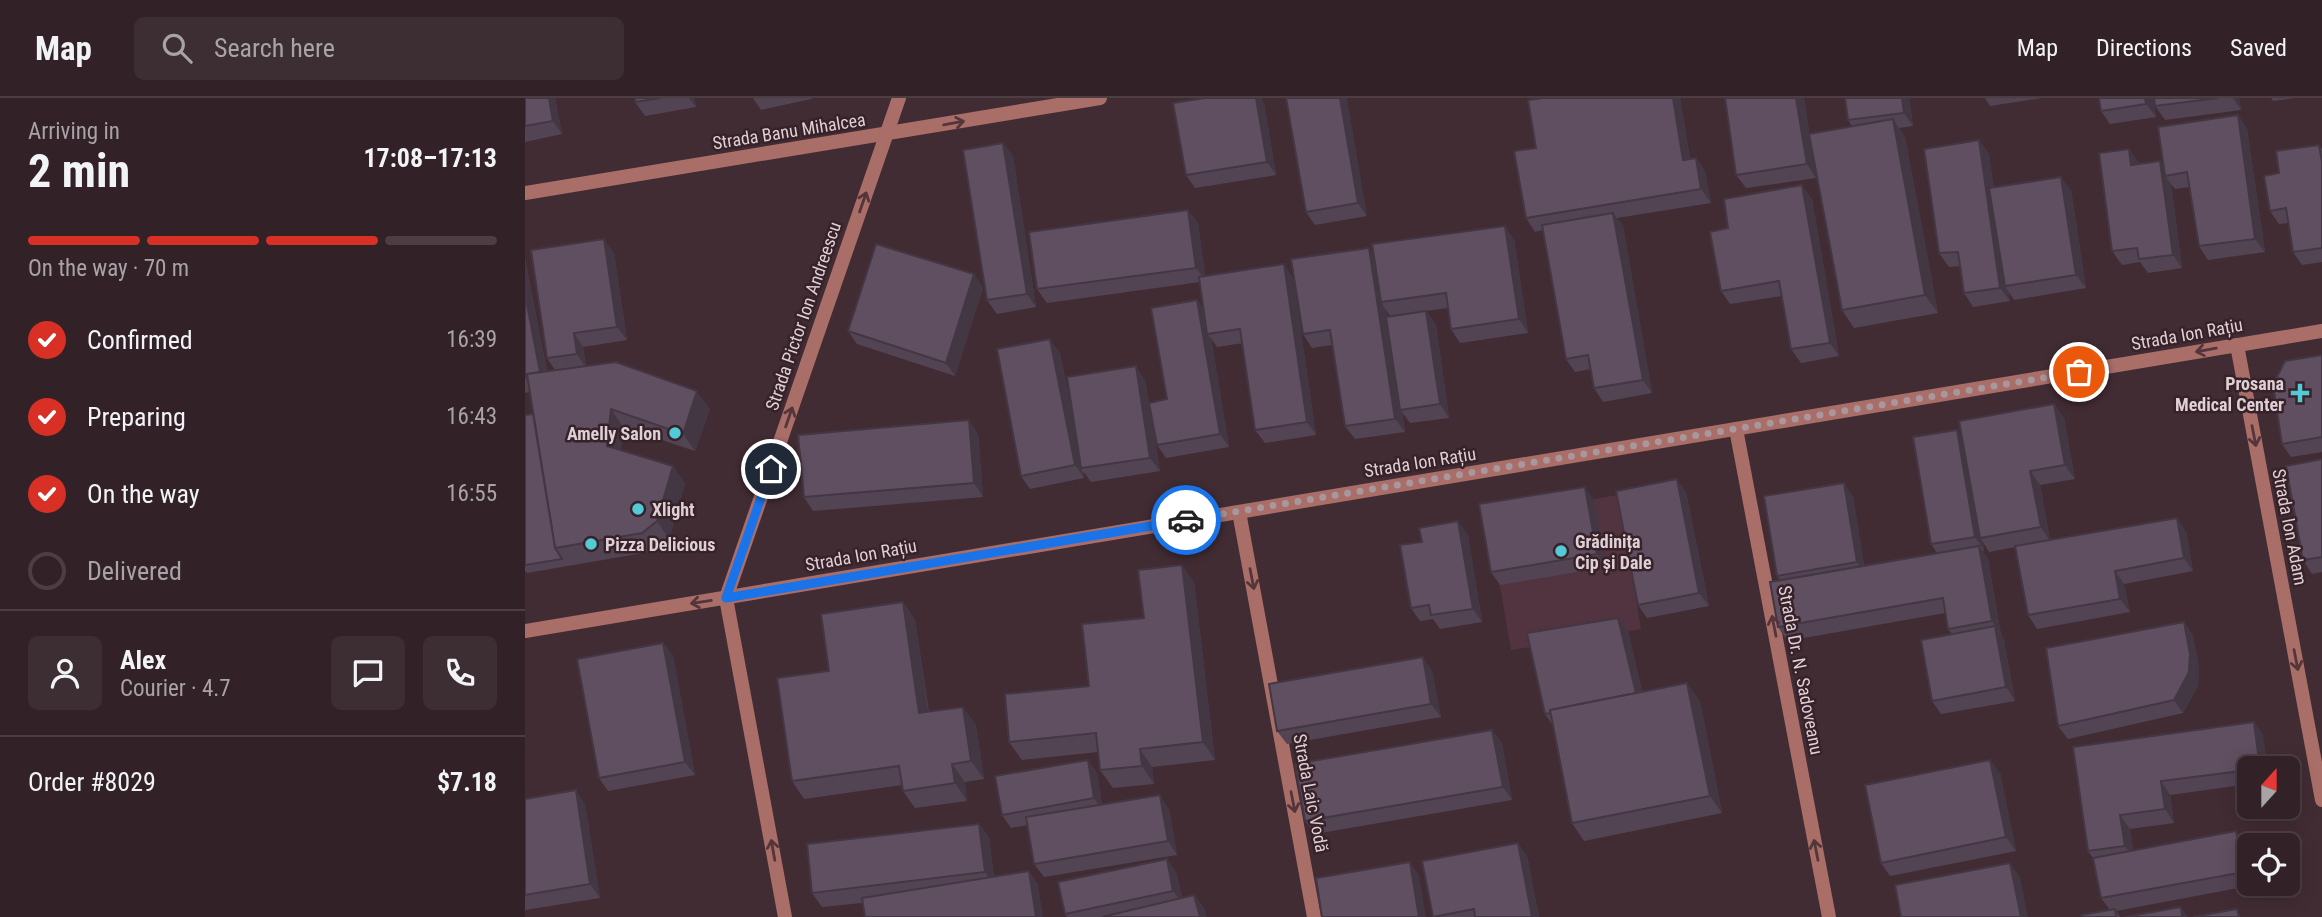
<!DOCTYPE html>
<html lang="en">
<head>
<meta charset="utf-8">
<style>
	body { margin:0; font-family:"Roboto Condensed",sans-serif; background:#3d2e33; color:#f1f3f6; height:100vh; display:flex; flex-direction:column; font-size:26px; white-space:nowrap }
	* { box-sizing:border-box; margin:0 }
	p { font-size:23px; color:#a8a3a7 }
	.icon { flex:none; width:38px; height:38px; fill:none; stroke:currentColor; stroke-width:2; stroke-linecap:round; stroke-linejoin:round }
	.map { position:relative; flex:1; overflow:hidden }
	.panel { display:flex; flex-direction:column; background:#322127; width:525px }
	.panel>* { flex:none }
	.needle { width:46px; rotate:21deg }
	.controls { position:absolute; left:1712px; top:658px; display:grid; gap:14px }
	.controls a { display:grid; place-items:center; width:63px; height:63px; border-radius:10px; background:#322127; box-shadow:0 4px 18px #0003,0 0 0 2px #4d3e44; font-size:35px }
	.pin { position:absolute; display:grid; place-items:center; width:60px; height:60px; color:#fff; margin:-30px; border:4px solid #fff; border-radius:50%; box-shadow:0 2px 7px #0007 }
	.courier { position:absolute; display:grid; place-items:center; width:70px; height:70px; margin:-35px; border:5px solid #1a73e8; border-radius:50%; background:#fff; color:#222; box-shadow:0 2px 9px #0007 }
	.head em { font-style:normal; font-weight:700 }
	.head div { display:flex; flex-direction:column-reverse }
	.head { display:flex; align-items:center; justify-content:space-between; height:119px; padding:0 28px }
	h1 { font-size:46px; font-weight:700; line-height:52px }
	.bar { display:grid; grid-template-columns:repeat(4,1fr); gap:10px 7px; align-content:center; height:84px; padding:0 28px }
	.bar i { height:9px; border-radius:5px; background:#4d3e44 }
	.bar .active { background:#d93025 }
	.bar p { grid-column:span 4 }
	.line { display:flex; align-items:center; gap:18px; padding:0 28px; border-top:2px solid #4d3e44 }
	.line div { flex:1 }
	.round { display:grid; place-items:center; flex:none; width:74px; height:74px; border-radius:10px; background:#3d2e33 }
	ol { padding:0 28px; list-style:none }
	li { display:flex; align-items:center; gap:21px; height:77px }
	li p { margin-inline-start:auto }
	li .icon { padding:7px; border-radius:50%; background:#d93025; color:#fff; stroke-width:4 }
	li:last-child { color:#a8a3a7 }
	li i { width:38px; height:38px; border:4px solid #4d3e44; border-radius:50% }
	header { display:flex; align-items:center; gap:42px; box-sizing:border-box; height:98px; padding:0 35px; background:#322127; border-bottom:2px solid #4d3e44 }
	header strong { font-size:33px }
	nav { display:flex; gap:38px; margin-inline-start:auto; font-size:24px }
	.search { width:490px; height:63px; background:#3d2e33; display:flex; align-items:center; gap:18px; box-sizing:border-box; padding:0 24px; border-radius:10px; color:#a8a3a7; font-size:26px }
	main { display:flex; flex:1; min-height:0 }
	.map>svg:first-child { display:block }
	.built { fill:#51343f }
	.lines { fill:none; stroke-linecap:round; stroke-linejoin:round }
	.minor { stroke:#a96e68; stroke-width:14 }
	.tertiary { stroke:#a96e68; stroke-width:14 }
	.wall { fill:#534453 }
	.shaded-wall { fill:#433743 }
	.building { fill:#604f60; stroke:#433743; stroke-width:2 }
	.oneway { stroke:#54353a }
	.done { stroke:#a8979d; stroke-width:7; stroke-dasharray:0 12.6 }
	.route { stroke:#1a73e8; stroke-width:9 }
	.poi-dot { fill:#52cbd7; stroke:#38222a; stroke-width:2.5 }
	.labels { text-anchor:middle; dominant-baseline:central; stroke-width:5; stroke-linejoin:round; paint-order:stroke }
	.street-label { font-size:18px; fill:#dfd0d5; stroke:#38222a }
	.poi-label { font-size:18px; font-weight:bold; fill:#dfd0d5; stroke:#38222a; text-anchor:start }
</style>
</head>
<body>
<header>
<strong>Map</strong>
<div class="search"><svg class="icon" aria-label="search" viewBox="0 0 24 24"><circle cx="10" cy="10" r="6"/><path d="M15 15l6 6"/></svg>Search here</div>
<nav><a>Map</a><a>Directions</a><a>Saved</a></nav>
</header>
<main>
<section class="panel">
<div class="head"><div><h1>2 min</h1><p>Arriving in</p></div><em>17:08–17:13</em></div>
<div class="bar"><i class="active"></i><i class="active"></i><i class="active"></i><i></i><p>On the way · 70 m</p></div>
<ol>
<li><svg class="icon" aria-label="check" viewBox="0 0 24 24"><path d="M5 12l5 5 9-10"/></svg>Confirmed<p>16:39</p></li>
<li><svg class="icon" aria-label="check" viewBox="0 0 24 24"><path d="M5 12l5 5 9-10"/></svg>Preparing<p>16:43</p></li>
<li><svg class="icon" aria-label="check" viewBox="0 0 24 24"><path d="M5 12l5 5 9-10"/></svg>On the way<p>16:55</p></li>
<li><i></i>Delivered</li>
</ol>
<div class="line" style="height:126px"><a class="round"><svg class="icon" aria-label="person" viewBox="0 0 24 24"><circle cx="12" cy="8" r="4"/><path d="M4 21q1-7 8-7t8 7"/></svg></a><div><b>Alex</b><p>Courier · 4.7</p></div><a class="round"><svg class="icon" aria-label="chat" viewBox="0 0 24 24"><path d="M4 5h16v11H9l-5 4z"/></svg></a><a class="round"><svg class="icon" aria-label="phone" viewBox="0 0 24 24"><path d="M5 4h4l2 5-3 2q2 4 5 5l2-3 5 2v4C11 20 4 13 5 4z"/></svg></a></div>
<div class="line" style="height:91px"><div>Order #8029</div><b>$7.18</b></div>
</section>
<div class="map">
<svg width="1797" height="819" viewBox="0 0 1797 819">
	<rect width="100%" height="100%" fill="#422c34"/>
	<polygon class="built" points="1093,397 1116,531 986,552 963,419"/>
	<g class="lines">
		<g class="minor">
			<polyline points="0,95 575,0"/>
			<polyline points="1712,247 1797,702"/>
			<polyline points="1211,331 1304,819"/>
			<polyline points="714,414 789,819"/>
			<polyline points="201,500 260,819"/>
		</g>
		<g class="tertiary">
			<polyline points="201,500 374,0"/>
			<polyline points="0,533 1797,233"/>
		</g>
	</g>
	<g class="wall">
		<polygon points="0,0 30,0 37,36 0,44"/>
		<polygon points="110,0 169,0 171,9 120,18 110,4"/>
		<polygon points="228,0 287,0 286,1 236,12"/>
		<polygon points="761,0 842,118 790,127 781,114"/>
		<polygon points="1018,0 1155,0 1165,61 1171,60 1180,73 1186,105 1092,120 1098,128 1127,295 1078,304 1069,290 1066,271 1050,274 1041,261 1018,132 1010,134 1001,120"/>
		<polygon points="1279,0 1291,80 1221,90 1211,77"/>
		<polygon points="1320,0 1384,0 1388,28 1374,30 1380,39 1413,215 1329,230 1317,212 1327,28 1323,22"/>
		<polygon points="1460,0 1517,0 1465,8"/>
		<polygon points="1574,0 1628,0 1631,19 1585,26 1576,13"/>
		<polygon points="1629,0 1714,0 1716,12 1640,22 1630,8"/>
		<polygon points="1746,0 1771,0 1748,3"/>
		<polygon points="739,5 751,77 670,90 661,77"/>
		<polygon points="1713,17 1722,31 1740,154 1683,162 1674,148 1665,89 1650,91 1646,86 1657,170 1623,175 1615,164 1597,167 1587,153 1604,51 1614,66 1635,63 1639,68"/>
		<polygon points="1454,42 1464,56 1468,90 1546,92 1561,190 1489,202 1483,193 1485,203 1448,209 1439,195 1435,168 1424,169 1414,155"/>
		<polygon points="478,45 488,58 511,209 472,216 462,202"/>
		<polygon points="1794,47 1797,51 1797,164 1777,167 1768,154 1764,125 1754,126 1745,113"/>
		<polygon points="1287,101 1314,258 1276,265 1266,251 1256,198 1205,206 1196,193 1203,130"/>
		<polygon points="673,125 680,178 768,180 791,337 740,345 730,332 718,245 692,249 686,240 704,349 641,360 632,347 642,301 672,202 679,212 675,184 522,205 512,191"/>
		<polygon points="989,141 1003,235 935,245 926,231 923,210 865,218 861,212 862,219 901,213 911,227 924,320 885,325 877,314 880,334 830,341 820,328 807,247 787,250 778,236 849,156"/>
		<polygon points="89,155 102,242 58,249 61,268 185,311 170,353 98,329 96,352 148,368 160,386 144,441 130,453 2,475 0,473 0,317 8,316 5,294 0,295 0,161 22,273 30,272 22,260"/>
		<polygon points="449,176 458,190 430,278 332,246 323,233"/>
		<polygon points="535,255 552,342 620,282 635,373 566,384 558,373 559,380 505,391 496,378"/>
		<polygon points="1797,257 1797,354 1766,359 1757,346"/>
		<polygon points="1529,306 1539,320 1550,381 1515,387 1525,442 1661,433 1668,473 1599,486 1605,514 1512,531 1503,517 1490,449 1464,454 1458,444 1459,453 1457,453 1463,461 1476,537 1479,542 1490,603 1416,616 1407,603 1427,536 1423,531 1420,515 1262,543 1253,529 1255,482 1252,478 1328,398 1339,468 1412,455 1406,446 1437,340"/>
		<polygon points="453,336 458,399 288,413 279,399"/>
		<polygon points="1797,361 1797,474 1787,476 1778,462"/>
		<polygon points="1161,394 1184,508 1122,520 1113,507"/>
		<polygon points="1069,402 1082,469 975,487 966,474"/>
		<polygon points="943,437 957,524 915,531 908,521 895,523 886,510 897,444"/>
		<polygon points="669,484 690,662 627,669 629,686 588,690 575,672 573,654 497,662 484,644 564,588 619,520"/>
		<polygon points="378,504 390,522 404,614 451,627 459,681 440,684 442,703 390,710 378,693 377,687 279,701 267,683 304,573"/>
		<polygon points="1093,520 1103,533 1117,594 1175,603 1197,715 1059,743 1047,725 1027,626 1020,616"/>
		<polygon points="1659,524 1668,538 1674,570 1673,588 1658,615 1543,641 1533,628"/>
		<polygon points="138,545 148,558 170,677 83,693 74,680"/>
		<polygon points="907,573 916,619 762,646 752,633"/>
		<polygon points="1729,624 1738,637 1724,670 1724,686 1645,697 1649,725 1605,731 1608,752 1711,733 1721,746 1724,761 1724,786 1729,786 1729,787 1591,813 1595,819 1557,819 1585,812 1576,800 1568,760 1563,753 1548,649"/>
		<polygon points="977,645 987,702 790,736 780,723"/>
		<polygon points="563,662 572,675 577,707 644,711 652,757 519,779 509,766 503,727 486,730 477,717"/>
		<polygon points="1475,675 1491,753 1365,778 1356,765"/>
		<polygon points="0,701 60,706 75,800 0,812"/>
		<polygon points="454,726 464,739 469,779 504,773 513,787 297,809 287,795"/>
		<polygon points="1002,758 1014,819 908,819"/>
		<polygon points="651,774 657,800 669,797 679,810 681,819 542,819 540,816"/>
	</g>
	<g class="shaded-wall">
		<polygon points="24,0 30,0 37,36 28,23"/>
		<polygon points="164,0 169,0 171,9"/>
		<polygon points="731,0 736,0 739,5 751,77 742,64"/>
		<polygon points="815,0 822,0 842,118 833,105"/>
		<polygon points="1148,0 1155,0 1167,75 1158,62"/>
		<polygon points="1271,0 1279,0 1291,80 1282,66"/>
		<polygon points="1377,0 1384,0 1388,28 1379,15"/>
		<polygon points="1620,0 1628,0 1631,19 1621,6"/>
		<polygon points="1708,0 1714,0 1716,12"/>
		<polygon points="1713,17 1722,31 1740,154 1730,141"/>
		<polygon points="1368,21 1380,39 1413,215 1400,197"/>
		<polygon points="1454,42 1464,56 1483,188 1480,188 1483,193 1485,203 1475,190"/>
		<polygon points="478,45 488,58 511,209 502,196"/>
		<polygon points="1604,51 1614,65 1616,80 1606,67"/>
		<polygon points="1171,60 1180,73 1186,105 1176,91"/>
		<polygon points="1635,63 1645,76 1640,78 1646,86 1657,170 1648,157"/>
		<polygon points="1536,79 1546,92 1561,190 1551,177"/>
		<polygon points="1277,87 1287,101 1314,258 1305,245"/>
		<polygon points="663,112 673,125 681,183 671,170"/>
		<polygon points="1088,115 1098,128 1127,295 1118,282"/>
		<polygon points="980,128 989,141 1003,235 994,221"/>
		<polygon points="79,141 89,155 102,242 92,229"/>
		<polygon points="844,150 854,164 856,204 861,212 876,312 875,312 877,314 880,334 870,321"/>
		<polygon points="0,161 25,290 16,277 0,196"/>
		<polygon points="759,166 768,180 791,337 782,324"/>
		<polygon points="449,176 458,190 430,278 421,265"/>
		<polygon points="672,202 682,216 682,236 686,240 704,349 695,336"/>
		<polygon points="901,213 911,227 924,320 915,306"/>
		<polygon points="49,235 58,249 61,270 52,256"/>
		<polygon points="525,241 535,255 557,370 556,370 559,380 550,367"/>
		<polygon points="611,268 620,282 635,373 625,360"/>
		<polygon points="172,293 185,311 170,353 158,336"/>
		<polygon points="1529,306 1539,320 1550,381 1540,367"/>
		<polygon points="86,311 98,329 95,366 82,348"/>
		<polygon points="444,322 453,336 458,399 449,385"/>
		<polygon points="1432,332 1441,346 1455,440 1458,444 1459,453 1450,439"/>
		<polygon points="148,368 160,386 144,441 132,423"/>
		<polygon points="1505,373 1515,387 1525,443 1516,429"/>
		<polygon points="1152,381 1161,394 1184,508 1174,495"/>
		<polygon points="1319,385 1328,398 1341,478 1332,464"/>
		<polygon points="1060,389 1069,402 1082,469 1072,456"/>
		<polygon points="1652,420 1661,433 1668,473 1659,460"/>
		<polygon points="933,423 943,437 957,524 948,511"/>
		<polygon points="1454,448 1463,461 1476,537 1467,523"/>
		<polygon points="657,467 669,484 690,662 678,644"/>
		<polygon points="1590,473 1599,486 1605,514 1595,501"/>
		<polygon points="378,504 390,522 406,633 394,615"/>
		<polygon points="1093,520 1103,533 1120,609 1111,596"/>
		<polygon points="1659,524 1668,538 1674,570 1673,588 1658,615 1649,602"/>
		<polygon points="1470,528 1479,542 1490,603 1481,589"/>
		<polygon points="138,545 148,558 170,677 160,664"/>
		<polygon points="898,559 907,573 916,619 906,606"/>
		<polygon points="1162,585 1175,603 1197,715 1185,698"/>
		<polygon points="438,609 451,627 459,681 446,663"/>
		<polygon points="1729,624 1738,637 1743,670 1735,670"/>
		<polygon points="967,632 977,645 987,702 978,689"/>
		<polygon points="615,651 627,669 629,686 617,668"/>
		<polygon points="563,662 572,675 578,714 569,700"/>
		<polygon points="1465,662 1475,675 1491,753 1481,739"/>
		<polygon points="427,666 440,684 442,703 430,685"/>
		<polygon points="1636,683 1645,697 1649,725 1640,711"/>
		<polygon points="51,692 60,706 75,800 65,786"/>
		<polygon points="635,697 644,711 652,757 643,743"/>
		<polygon points="1595,717 1605,731 1609,761 1600,748"/>
		<polygon points="454,726 464,739 470,788 460,774"/>
		<polygon points="1711,733 1721,746 1724,761 1724,780 1719,774"/>
		<polygon points="993,745 1002,758 1014,819 1007,819"/>
		<polygon points="642,761 651,774 658,806 648,793"/>
		<polygon points="885,764 894,777 901,819 894,819"/>
		<polygon points="1485,765 1495,779 1503,819 1496,819"/>
		<polygon points="504,773 513,787 518,819 511,819"/>
		<polygon points="669,797 679,810 681,819 675,819"/>
		<polygon points="1656,809 1663,819 1657,819"/>
	</g>
	<g class="building">
		<polygon points="0,0 24,0 28,23 0,28"/>
		<polygon points="110,0 136,0 110,4"/>
		<polygon points="680,0 731,0 742,64 661,77 648,5"/>
		<polygon points="761,0 815,0 833,105 781,114"/>
		<polygon points="1018,0 1148,0 1158,62 1171,60 1176,91 1001,120 989,53 1011,50 1003,2"/>
		<polygon points="1200,0 1271,0 1282,66 1211,77"/>
		<polygon points="1320,0 1377,0 1379,15 1323,22"/>
		<polygon points="1574,0 1620,0 1621,6 1576,13"/>
		<polygon points="1629,0 1693,0 1630,8"/>
		<polygon points="1713,17 1730,141 1674,148 1662,74 1640,78 1633,29"/>
		<polygon points="1368,21 1400,197 1317,212 1284,36"/>
		<polygon points="1454,42 1475,190 1439,195 1433,154 1414,155 1399,51"/>
		<polygon points="478,45 502,196 462,202 438,52"/>
		<polygon points="1794,47 1797,64 1797,150 1768,154 1761,110 1745,113 1739,78 1754,75 1751,53"/>
		<polygon points="1604,51 1606,67 1635,63 1648,157 1614,161 1612,150 1587,153 1574,55"/>
		<polygon points="1536,79 1551,177 1480,188 1464,90"/>
		<polygon points="1277,87 1305,245 1266,251 1254,183 1196,193 1185,134 1203,130 1199,101"/>
		<polygon points="663,112 671,170 512,191 504,134"/>
		<polygon points="1088,115 1118,282 1069,290 1063,257 1041,261 1017,127"/>
		<polygon points="980,128 994,221 926,231 921,195 856,204 847,146"/>
		<polygon points="79,141 92,229 49,235 52,256 22,260 6,152"/>
		<polygon points="351,146 449,176 421,265 323,233"/>
		<polygon points="844,150 870,321 820,328 805,232 778,236 766,161"/>
		<polygon points="759,166 782,324 730,332 715,231 682,236 674,179"/>
		<polygon points="0,196 15,274 2,276 2,279 0,280"/>
		<polygon points="672,202 695,336 632,347 624,305 642,301 626,210"/>
		<polygon points="901,213 915,306 875,312 861,219"/>
		<polygon points="525,241 550,367 496,378 472,251"/>
		<polygon points="1797,257 1797,339 1757,346 1748,287 1760,263"/>
		<polygon points="91,264 172,293 158,336 86,311 82,348 148,368 132,423 117,435 30,450 2,276"/>
		<polygon points="611,268 625,360 556,370 542,279"/>
		<polygon points="1529,306 1540,367 1505,373 1516,429 1455,440 1434,323"/>
		<polygon points="8,316 30,450 37,461 0,467 0,317"/>
		<polygon points="444,322 449,385 279,399 273,337"/>
		<polygon points="1432,332 1450,439 1406,446 1388,339"/>
		<polygon points="1797,361 1797,459 1778,462 1761,368"/>
		<polygon points="1152,381 1174,495 1113,507 1091,393"/>
		<polygon points="1319,385 1332,464 1252,478 1239,398"/>
		<polygon points="1060,389 1072,456 966,474 954,406"/>
		<polygon points="1652,420 1659,460 1590,473 1595,501 1503,517 1490,448"/>
		<polygon points="933,423 948,511 906,517 904,507 886,510 875,447 897,444 894,430"/>
		<polygon points="1454,448 1467,523 1423,531 1418,500 1253,529 1245,484"/>
		<polygon points="657,467 678,644 615,651 617,668 575,672 571,635 484,644 480,596 564,588 557,526 619,520 613,472"/>
		<polygon points="378,504 394,615 438,609 446,663 427,666 430,685 378,693 374,668 267,683 252,580 304,573 296,516"/>
		<polygon points="1093,520 1111,595 1025,612 1025,615 1020,616 1002,535"/>
		<polygon points="1659,524 1665,556 1664,574 1649,602 1533,628 1521,550"/>
		<polygon points="1470,528 1481,589 1407,603 1396,542"/>
		<polygon points="138,545 160,664 74,680 52,561"/>
		<polygon points="898,559 906,606 752,633 744,586"/>
		<polygon points="1162,585 1185,698 1047,725 1025,612"/>
		<polygon points="1729,624 1735,670 1724,670 1724,672 1636,683 1640,711 1595,717 1600,748 1563,753 1548,649"/>
		<polygon points="967,632 978,689 780,723 770,666"/>
		<polygon points="563,662 569,700 477,717 470,678"/>
		<polygon points="1465,662 1481,739 1356,765 1340,687"/>
		<polygon points="51,692 65,786 0,797 0,701"/>
		<polygon points="635,697 643,743 509,766 501,719"/>
		<polygon points="454,726 460,774 287,795 282,746"/>
		<polygon points="1711,733 1719,774 1576,800 1568,760"/>
		<polygon points="993,745 1007,819 950,819 949,811 908,819 897,763"/>
		<polygon points="642,761 648,793 540,816 533,784"/>
		<polygon points="885,764 894,819 797,819 791,780"/>
		<polygon points="1485,765 1496,819 1376,819 1370,787"/>
		<polygon points="504,773 511,819 340,819 337,800"/>
		<polygon points="669,797 675,819 577,819"/>
		<polygon points="1656,809 1657,819 1600,819"/>
		<polygon points="1590,811 1591,819 1557,819 1556,817"/>
		<polygon points="1712,811 1714,819 1668,819"/>
	</g>
	<defs><path id="oneway-shaft" d="M-6 0H5M1.5-3L5.5 0L1.5 3" fill="none" stroke-width="1.6" stroke-linecap="round" stroke-linejoin="round" transform="scale(1.75)"/></defs>
	<g class="oneway">
		<use href="#oneway-shaft" transform="translate(429 25) rotate(-10)"/>
		<use href="#oneway-shaft" transform="translate(338 104) rotate(-71)"/>
		<use href="#oneway-shaft" transform="translate(1681 252) rotate(170)"/>
		<use href="#oneway-shaft" transform="translate(264 319) rotate(-71)"/>
		<use href="#oneway-shaft" transform="translate(1729 338) rotate(79)"/>
		<use href="#oneway-shaft" transform="translate(727 481) rotate(79)"/>
		<use href="#oneway-shaft" transform="translate(176 504) rotate(171)"/>
		<use href="#oneway-shaft" transform="translate(1249 528) rotate(-101)"/>
		<use href="#oneway-shaft" transform="translate(1771 562) rotate(79)"/>
		<use href="#oneway-shaft" transform="translate(768 704) rotate(79)"/>
		<use href="#oneway-shaft" transform="translate(248 752) rotate(-100)"/>
		<use href="#oneway-shaft" transform="translate(1291 752) rotate(-101)"/>
	</g>
	<g class="lines">
		<polyline class="done" points="661,422 1554,274"/>
		<polyline class="route" points="246,371 201,500 661,422"/>
	</g>
	<g class="poi-dot">
		<path d="M1771.5 284.5h7v7h7v7h-7v7h-7v-7h-7v-7h7z"/>
		<circle cx="150" cy="335" r="7"/>
		<circle cx="113" cy="411" r="7"/>
		<circle cx="66" cy="446" r="7"/>
		<circle cx="1036" cy="453" r="7"/>
	</g>
	<g class="labels">
		<g class="street-label">
			<text transform="translate(264 33) rotate(-9)">Strada Banu Mihalcea</text>
			<text transform="translate(278 218) rotate(-71)">Strada Pictor Ion Andreescu</text>
			<text transform="translate(1662 236) rotate(-10)">Strada Ion Rațiu</text>
			<text transform="translate(895 364) rotate(-9)">Strada Ion Rațiu</text>
			<text transform="translate(1765 429) rotate(79)">Strada Ion Adam</text>
			<text transform="translate(336 457) rotate(-10)">Strada Ion Rațiu</text>
			<text transform="translate(1276 572) rotate(79)">Strada Dr. N. Sadoveanu</text>
			<text transform="translate(786 695) rotate(79)">Strada Laic Vodă</text>
		</g>
		<g class="poi-label">
			<text x="1759" y="285" text-anchor="end">Prosana<tspan x="1759" dy="21">Medical Center</tspan></text>
			<text x="136" y="335" text-anchor="end">Amelly Salon</text>
			<text x="127" y="411">Xlight</text>
			<text x="1050" y="443">Grădinița<tspan x="1050" dy="21">Cip și Dale</tspan></text>
			<text x="80" y="446">Pizza Delicious</text>
		</g>
	</g>
</svg>
<div class="controls">
<a><svg class="needle" viewBox="-14 -14 28 28"><path d="M0-13l5 13h-10z" fill="#e53935"/><path d="M0 13l5-13h-10z" fill="#a8a3a7"/></svg></a>
<a><svg class="icon" aria-label="locate" viewBox="0 0 24 24"><circle cx="12" cy="12" r="6"/><path d="M12 2v4M12 18v4M2 12h4M18 12h4"/></svg></a>
</div>
<div class="pin" style="left:1554px;top:274px;background:#ea580c"><svg class="icon" aria-label="bag" viewBox="0 0 24 24"><path d="M5 8h14l-1 12H6zM9 8a3 3 0 0 1 6 0"/></svg></div>
<div class="pin" style="left:246px;top:371px;background:#1f2937"><svg class="icon" aria-label="home" viewBox="0 0 24 24"><path d="M3 11l9-7 9 7M6 9v11h12V9"/></svg></div>
<div class="courier" style="left:661px;top:422px"><svg class="icon" aria-label="car" viewBox="0 0 24 24"><path d="M5 17H2v-5l4-1 3-4h7l3 4 3 1v5h-3M9 17h6M6 11h13"/><circle cx="7" cy="17" r="2"/><circle cx="17" cy="17" r="2"/></svg></div>
</div>
</main>
</body>
</html>
